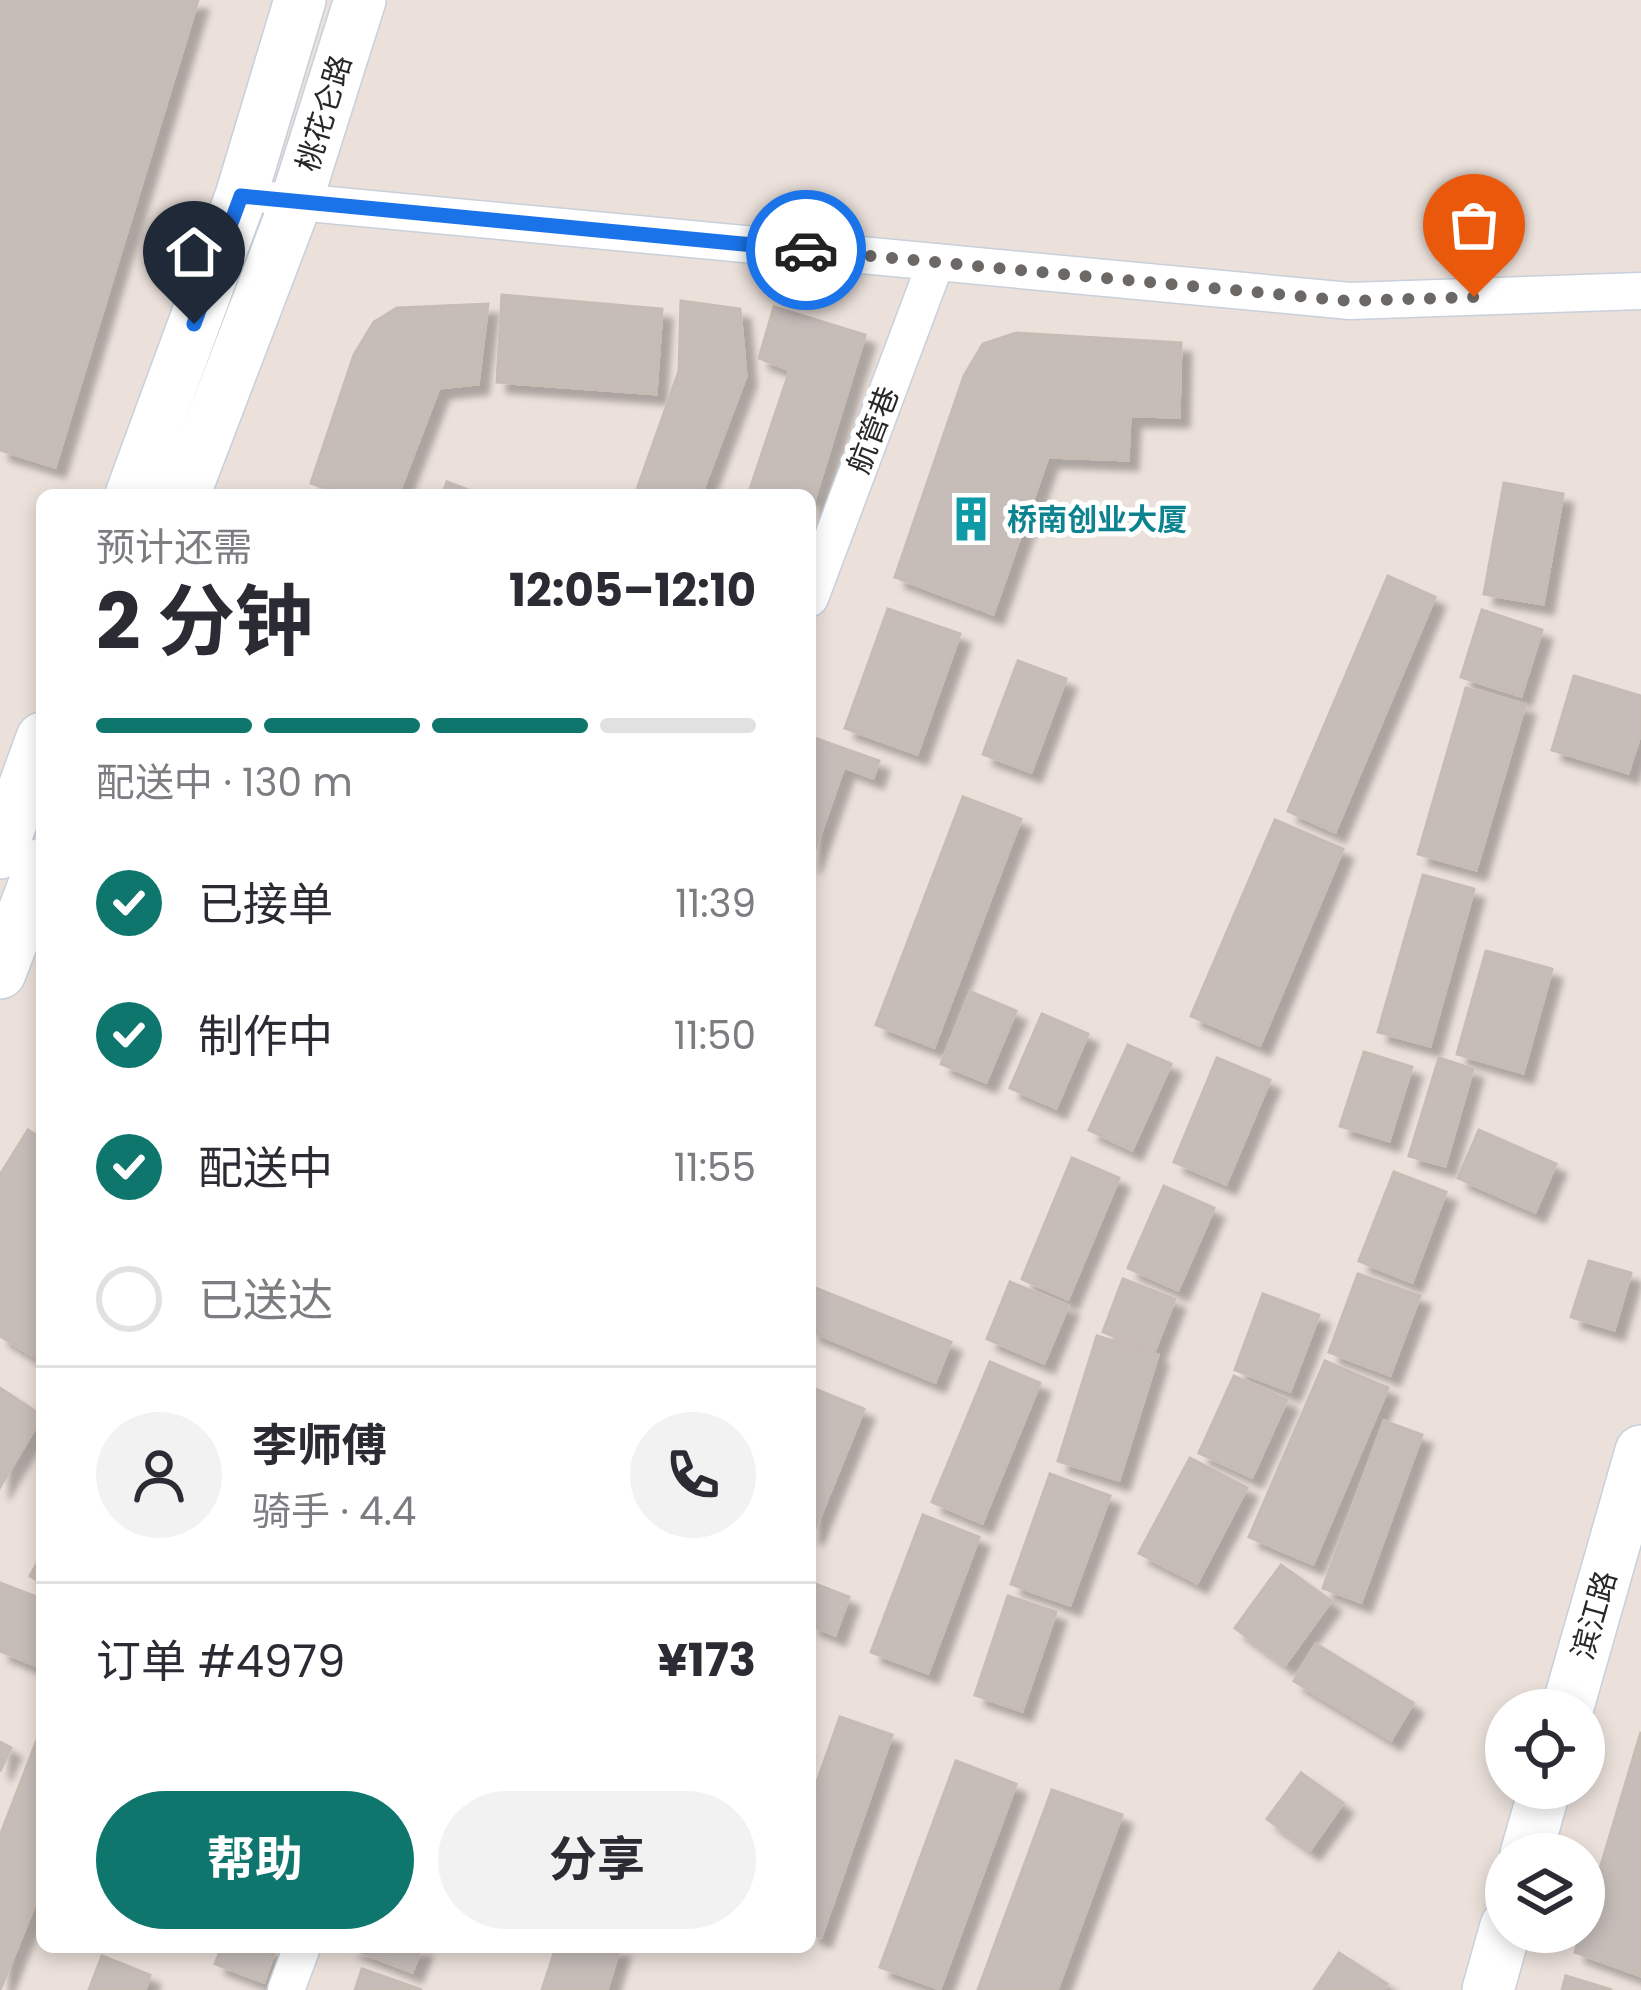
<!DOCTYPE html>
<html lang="zh">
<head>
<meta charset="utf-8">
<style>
	body { margin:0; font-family:Poppins,"Noto Sans SC",sans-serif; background:#f2f2f3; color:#2b2b33; height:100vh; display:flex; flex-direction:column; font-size:45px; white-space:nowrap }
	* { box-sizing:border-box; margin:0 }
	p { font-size:39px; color:#7c7c81 }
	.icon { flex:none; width:66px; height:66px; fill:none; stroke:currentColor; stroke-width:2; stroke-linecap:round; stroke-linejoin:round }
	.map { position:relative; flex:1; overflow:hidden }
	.panel { position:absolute; left:36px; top:489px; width:780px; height:1464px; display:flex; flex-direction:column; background:#fff; border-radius:18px; box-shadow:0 6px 18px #0003 }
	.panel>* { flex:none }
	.buttons { position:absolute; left:1485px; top:1689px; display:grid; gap:24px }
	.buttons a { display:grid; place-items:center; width:120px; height:120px; border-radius:50%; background:#fff; box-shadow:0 6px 18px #0003; font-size:60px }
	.pin { position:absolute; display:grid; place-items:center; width:102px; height:102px; color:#fff; margin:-123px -51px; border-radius:50% 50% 50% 0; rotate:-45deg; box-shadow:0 0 12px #0007 }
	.pin .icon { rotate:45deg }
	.courier { position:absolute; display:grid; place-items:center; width:120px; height:120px; margin:-60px; border:9px solid #1a73e8; border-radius:50%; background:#fff; color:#222; box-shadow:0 3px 15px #0007 }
	.overview em { font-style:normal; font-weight:700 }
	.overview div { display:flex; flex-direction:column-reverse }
	.overview { display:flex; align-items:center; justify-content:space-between; height:204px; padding:0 60px }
	h1 { font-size:78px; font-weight:700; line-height:90px }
	.bar { display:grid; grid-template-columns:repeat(4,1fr); gap:18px 12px; align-content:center; height:144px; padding:0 60px }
	.bar i { height:15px; border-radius:9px; background:#e1e1e2 }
	.bar .on { background:#0f766e }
	.bar p { grid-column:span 4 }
	.line { display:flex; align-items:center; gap:30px; padding:0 60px; border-top:3px solid #e1e1e2 }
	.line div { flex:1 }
	.round { display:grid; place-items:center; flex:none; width:126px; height:126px; border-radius:63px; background:#f2f2f3 }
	ol { padding:0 60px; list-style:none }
	li { display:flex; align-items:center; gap:36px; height:132px }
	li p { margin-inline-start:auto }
	li .icon { padding:12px; border-radius:50%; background:#0f766e; color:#fff; stroke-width:4 }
	li:last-child { color:#7c7c81 }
	li i { width:66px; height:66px; border:6px solid #e1e1e2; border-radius:50% }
	.primary-button { display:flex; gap:24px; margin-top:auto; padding:24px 60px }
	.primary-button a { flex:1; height:138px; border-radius:72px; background:#0f766e; color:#fff; font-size:48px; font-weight:700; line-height:138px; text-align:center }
	.primary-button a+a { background:#f2f2f3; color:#2b2b33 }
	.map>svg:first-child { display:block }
	.building { fill:#c6bdb9; stroke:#c6bcb4; stroke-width:3; filter:url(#shadow) }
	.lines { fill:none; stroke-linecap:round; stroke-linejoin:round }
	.street-casing { stroke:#c8d0db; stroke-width:39 }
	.secondary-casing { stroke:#c8d0db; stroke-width:54 }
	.street { stroke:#fff; stroke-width:36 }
	.secondary { stroke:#fff; stroke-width:51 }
	.done { stroke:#6c6866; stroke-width:12; stroke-dasharray:0 21.6 }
	.route { stroke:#1a73e8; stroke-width:15 }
	.labels { text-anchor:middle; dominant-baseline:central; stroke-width:10; stroke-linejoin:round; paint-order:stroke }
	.street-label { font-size:30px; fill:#282828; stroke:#fff }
	.culture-label { font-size:30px; font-weight:bold; fill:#0d838f; stroke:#fff; text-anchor:start }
</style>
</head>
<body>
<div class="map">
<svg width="1641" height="1990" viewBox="0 0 1641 1990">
	<defs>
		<filter id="shadow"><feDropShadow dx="10" dy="10" stdDeviation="3" flood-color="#0004"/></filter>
	</defs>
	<rect width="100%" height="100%" fill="#ebe0da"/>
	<g class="building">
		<polygon points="0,0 198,0 55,467 0,450"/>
		<polygon points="502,295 662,309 656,394 497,382"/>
		<polygon points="681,301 740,309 746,376 701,495 635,495 679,371"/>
		<polygon points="488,304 478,384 439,388 398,495 343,495 311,483 354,355 374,322 397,308"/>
		<polygon points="774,307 865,335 810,514 810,495 748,495 790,370 759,358"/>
		<polygon points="1016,333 1181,343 1179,417 1130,416 1128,460 1048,457 993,614 895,577 964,376 983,344"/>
		<polygon points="447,482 481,495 442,495"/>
		<polygon points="1504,483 1563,494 1543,604 1484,594"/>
		<polygon points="1388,576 1435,597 1335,832 1288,811"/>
		<polygon points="888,609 960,634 917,754 845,728"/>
		<polygon points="1482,610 1542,630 1521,696 1461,677"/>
		<polygon points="1018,661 1066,679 1031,772 983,754"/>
		<polygon points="1574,676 1641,696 1641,732 1628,773 1552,750"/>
		<polygon points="1466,688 1525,705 1476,870 1418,854"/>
		<polygon points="817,739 879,761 873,778 844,767 810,864 810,758"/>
		<polygon points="963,797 1021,819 934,1047 876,1025"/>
		<polygon points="1275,820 1343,849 1260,1045 1191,1016"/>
		<polygon points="1423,875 1474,889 1430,1046 1378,1032"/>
		<polygon points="1486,951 1552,969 1523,1073 1457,1054"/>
		<polygon points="971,992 1016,1011 986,1082 941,1064"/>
		<polygon points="1042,1014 1088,1034 1056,1108 1010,1088"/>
		<polygon points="1128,1045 1171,1064 1132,1150 1089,1130"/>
		<polygon points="1364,1052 1412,1067 1389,1141 1340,1126"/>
		<polygon points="1217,1058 1270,1080 1226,1184 1174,1162"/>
		<polygon points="1439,1058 1473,1069 1445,1166 1409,1156"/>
		<polygon points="28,1130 42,1139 42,1361 0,1336 0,1175"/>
		<polygon points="1479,1130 1556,1164 1535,1212 1458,1178"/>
		<polygon points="1072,1158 1119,1178 1068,1299 1022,1279"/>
		<polygon points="1394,1172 1446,1192 1412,1282 1359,1261"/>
		<polygon points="1164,1186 1214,1208 1178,1290 1128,1268"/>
		<polygon points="1589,1261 1631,1273 1614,1330 1571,1317"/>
		<polygon points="1358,1274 1420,1296 1390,1375 1329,1352"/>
		<polygon points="1123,1279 1175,1299 1154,1352 1103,1332"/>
		<polygon points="1010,1282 1068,1306 1044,1363 987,1339"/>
		<polygon points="810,1286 951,1342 935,1382 810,1331"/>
		<polygon points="1263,1294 1319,1315 1290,1391 1235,1370"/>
		<polygon points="1097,1336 1158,1355 1119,1480 1058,1461"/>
		<polygon points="1325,1361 1388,1388 1313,1564 1249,1537"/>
		<polygon points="990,1362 1040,1383 982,1523 932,1502"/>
		<polygon points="1234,1376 1287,1400 1252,1477 1199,1453"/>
		<polygon points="810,1387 864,1409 813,1534 810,1533"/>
		<polygon points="0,1388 42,1416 0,1487"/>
		<polygon points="1384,1421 1422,1435 1361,1602 1323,1588"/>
		<polygon points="1190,1458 1247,1488 1197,1583 1139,1553"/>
		<polygon points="1050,1474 1110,1496 1070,1605 1011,1584"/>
		<polygon points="923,1515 979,1537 928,1673 871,1652"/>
		<polygon points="42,1555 42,1583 30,1576"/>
		<polygon points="1281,1565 1331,1601 1285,1665 1235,1628"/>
		<polygon points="810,1582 849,1597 835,1635 810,1625"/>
		<polygon points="0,1583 42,1599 42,1668 0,1651"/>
		<polygon points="1008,1596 1056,1612 1022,1711 975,1695"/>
		<polygon points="1316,1644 1413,1703 1391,1740 1294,1681"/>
		<polygon points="840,1717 892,1735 821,1937 810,1933 810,1802"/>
		<polygon points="42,1727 42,1887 0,1990 0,1836"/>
		<polygon points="1641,1732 1641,1976 1575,1952"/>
		<polygon points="0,1742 11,1748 0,1771"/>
		<polygon points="956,1761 1016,1784 940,1989 880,1967"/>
		<polygon points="1301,1773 1343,1803 1310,1850 1267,1819"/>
		<polygon points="1052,1790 1122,1815 1057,1990 978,1990"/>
		<polygon points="222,1947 276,1947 264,1982 215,1964"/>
		<polygon points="348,1947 422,1947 412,1972"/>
		<polygon points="556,1947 620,1947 607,1990 542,1990"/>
		<polygon points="1339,1953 1387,1984 1384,1990 1314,1990"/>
		<polygon points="102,1956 150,1975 145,1990 89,1990"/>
		<polygon points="362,1969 422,1990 355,1990"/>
		<polygon points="1566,1976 1612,1990 1562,1990"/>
	</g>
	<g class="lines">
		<g class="street-casing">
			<g id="street">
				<polyline points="276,200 1350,301 1641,291"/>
				<polyline points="810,598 936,262"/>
				<polyline points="286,1990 302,1947"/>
			</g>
		</g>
		<g class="secondary-casing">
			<g id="secondary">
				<polyline points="131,495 241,196 300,0"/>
				<polyline points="184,495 296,202 360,0"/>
				<polyline points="0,853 42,738"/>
				<polyline points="0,973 42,864"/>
				<polyline points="1567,1710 1641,1451"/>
				<polyline points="1526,1854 1545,1788"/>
				<polyline points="1488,1990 1506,1926"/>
			</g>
		</g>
		<use href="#street" class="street"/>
		<use href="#secondary" class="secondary"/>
	</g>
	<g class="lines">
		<polyline class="done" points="806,250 1350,301 1474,297"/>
		<polyline class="route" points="194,324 241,196 806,250"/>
	</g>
	<defs>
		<g id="building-bare" transform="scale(3.6)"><path d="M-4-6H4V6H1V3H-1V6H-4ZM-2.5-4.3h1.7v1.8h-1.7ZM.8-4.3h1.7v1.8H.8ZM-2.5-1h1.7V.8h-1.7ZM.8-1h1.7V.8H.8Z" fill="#0f9aa8" stroke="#fff" stroke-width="2.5" paint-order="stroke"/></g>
	</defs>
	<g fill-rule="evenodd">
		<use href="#building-bare" x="971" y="519"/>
	</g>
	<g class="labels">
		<g class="street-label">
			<text transform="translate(324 113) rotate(-73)">桃花仑路</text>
			<text transform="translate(873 430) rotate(-69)">航管巷</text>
			<text transform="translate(1594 1615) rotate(-74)">滨江路</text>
		</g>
		<g class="culture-label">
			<text x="1007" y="519">桥南创业大厦</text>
		</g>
	</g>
</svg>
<div class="buttons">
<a><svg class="icon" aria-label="locate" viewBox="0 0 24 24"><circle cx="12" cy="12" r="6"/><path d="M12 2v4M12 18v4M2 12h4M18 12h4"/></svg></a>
<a><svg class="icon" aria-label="layers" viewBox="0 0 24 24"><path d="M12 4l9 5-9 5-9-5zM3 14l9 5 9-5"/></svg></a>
</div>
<div class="pin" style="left:1474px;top:297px;background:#ea580c"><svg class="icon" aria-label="bag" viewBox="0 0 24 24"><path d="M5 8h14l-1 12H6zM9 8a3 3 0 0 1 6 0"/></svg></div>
<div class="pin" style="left:194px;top:324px;background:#1f2937"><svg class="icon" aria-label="home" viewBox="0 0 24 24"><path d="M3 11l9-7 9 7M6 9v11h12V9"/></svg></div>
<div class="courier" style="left:806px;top:250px"><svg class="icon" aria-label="car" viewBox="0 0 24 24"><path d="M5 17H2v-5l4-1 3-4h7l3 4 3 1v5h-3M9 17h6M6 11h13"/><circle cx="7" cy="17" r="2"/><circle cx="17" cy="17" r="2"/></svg></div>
<section class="panel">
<div class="overview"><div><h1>2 分钟</h1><p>预计还需</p></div><em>12:05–12:10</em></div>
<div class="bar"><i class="on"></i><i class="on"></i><i class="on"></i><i></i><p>配送中 · 130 m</p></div>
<ol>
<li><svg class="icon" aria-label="check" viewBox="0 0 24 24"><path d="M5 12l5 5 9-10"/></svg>已接单<p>11:39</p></li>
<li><svg class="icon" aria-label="check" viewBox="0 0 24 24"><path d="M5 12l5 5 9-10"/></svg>制作中<p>11:50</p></li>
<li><svg class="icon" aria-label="check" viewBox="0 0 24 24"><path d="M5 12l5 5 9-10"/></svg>配送中<p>11:55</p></li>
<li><i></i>已送达</li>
</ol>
<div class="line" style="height:216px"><a class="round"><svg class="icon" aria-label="person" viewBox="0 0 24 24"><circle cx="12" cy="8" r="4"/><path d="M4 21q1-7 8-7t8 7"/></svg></a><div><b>李师傅</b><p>骑手 · 4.4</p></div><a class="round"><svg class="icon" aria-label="phone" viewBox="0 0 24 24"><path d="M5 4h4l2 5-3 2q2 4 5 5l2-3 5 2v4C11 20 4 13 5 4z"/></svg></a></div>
<div class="line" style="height:156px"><div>订单 #4979</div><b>¥173</b></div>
<div class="primary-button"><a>帮助</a><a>分享</a></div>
</section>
</div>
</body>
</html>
